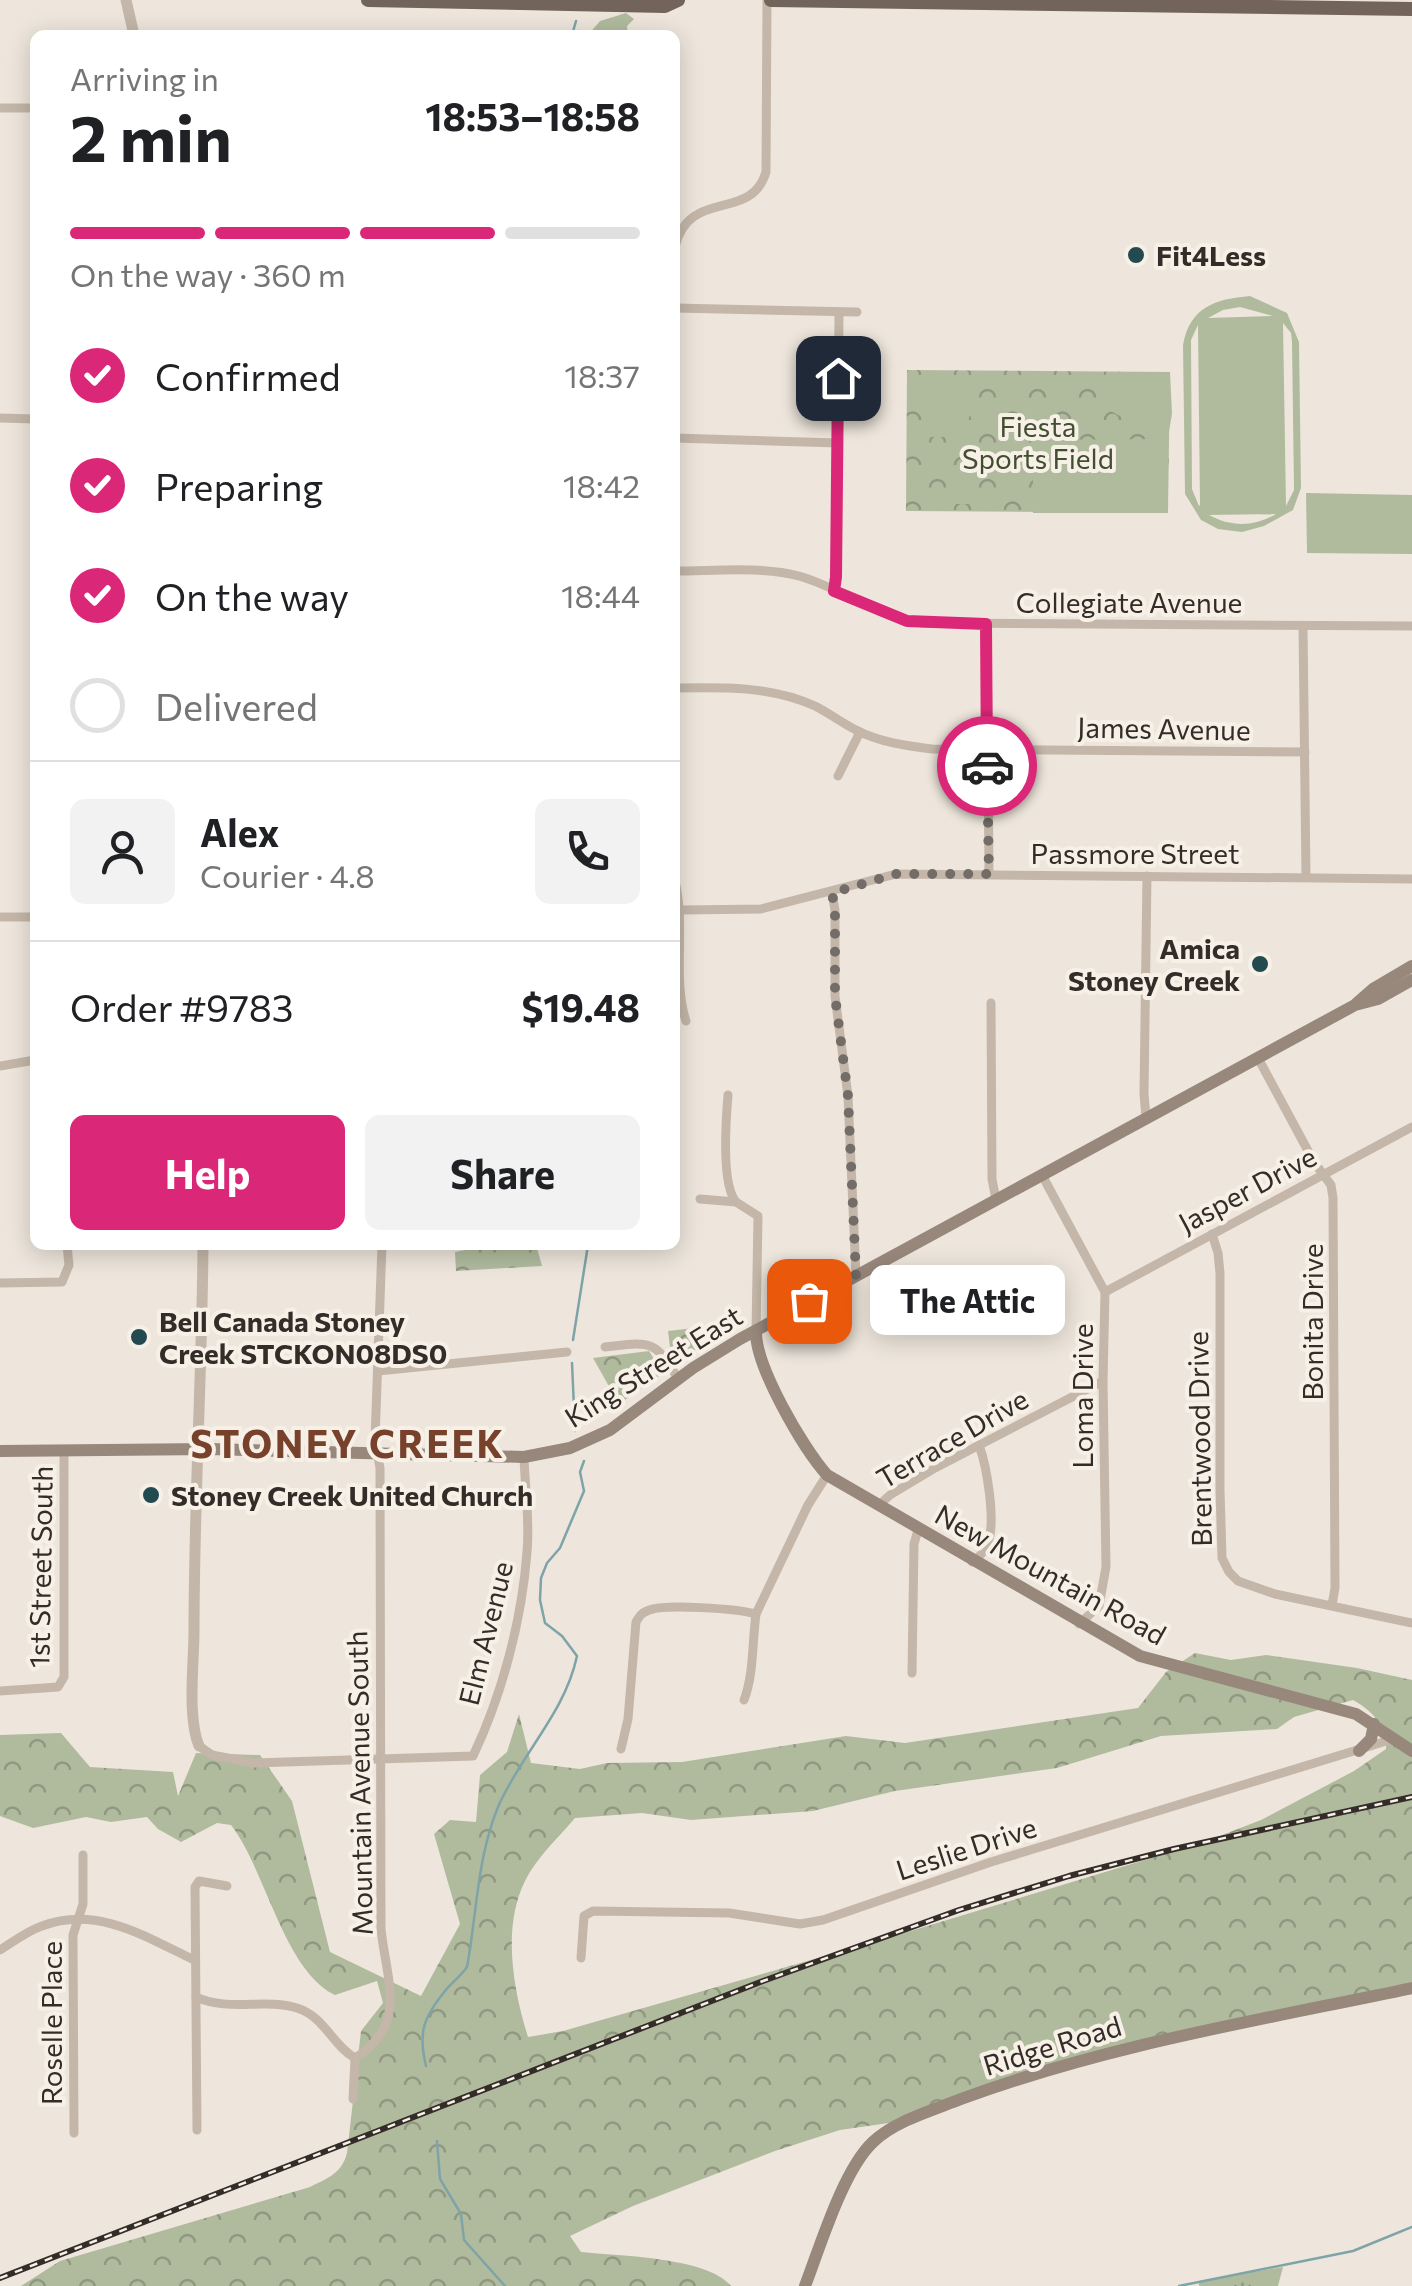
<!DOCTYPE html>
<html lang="en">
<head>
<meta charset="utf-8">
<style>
	body { margin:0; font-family:Commissioner,sans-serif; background:#f2f2f2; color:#202124; height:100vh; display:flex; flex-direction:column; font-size:38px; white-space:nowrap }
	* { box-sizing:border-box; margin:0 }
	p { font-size:32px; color:#757577 }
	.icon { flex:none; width:55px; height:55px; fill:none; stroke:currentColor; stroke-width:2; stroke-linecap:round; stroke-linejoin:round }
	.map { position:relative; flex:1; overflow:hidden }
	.panel { position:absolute; left:30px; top:30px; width:650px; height:1220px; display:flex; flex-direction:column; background:#fff; border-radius:15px; box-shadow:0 5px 25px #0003 }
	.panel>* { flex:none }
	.pin { position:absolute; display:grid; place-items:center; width:85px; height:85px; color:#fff; margin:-42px; border-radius:20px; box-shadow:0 5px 15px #0006 }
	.courier { position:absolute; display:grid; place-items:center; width:100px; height:100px; margin:-50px; border:8px solid #db2777; border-radius:50%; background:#fff; color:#222; box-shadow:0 2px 12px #0007 }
	.bubble { position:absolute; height:70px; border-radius:15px; background:#fff; box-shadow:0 5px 25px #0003; font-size:32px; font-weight:700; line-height:70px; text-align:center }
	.summary em { font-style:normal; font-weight:700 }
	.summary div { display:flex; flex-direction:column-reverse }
	.summary { display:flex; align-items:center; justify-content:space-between; height:170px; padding:0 40px }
	h1 { font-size:65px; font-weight:700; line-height:75px }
	.bar { display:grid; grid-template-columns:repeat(4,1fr); gap:15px 10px; align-content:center; height:120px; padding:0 40px }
	.bar i { height:12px; border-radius:8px; background:#e0e0e0 }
	.bar .selected { background:#db2777 }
	.bar p { grid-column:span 4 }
	.line { display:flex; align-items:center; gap:25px; padding:0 40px; border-top:2px solid #e0e0e0 }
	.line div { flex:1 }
	.round { display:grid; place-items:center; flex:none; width:105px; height:105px; border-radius:15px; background:#f2f2f2 }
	ol { padding:0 40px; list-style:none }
	li { display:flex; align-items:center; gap:30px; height:110px }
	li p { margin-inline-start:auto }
	li .icon { padding:10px; border-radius:50%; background:#db2777; color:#fff; stroke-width:4 }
	li:last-child { color:#757577 }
	li i { width:55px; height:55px; border:5px solid #e0e0e0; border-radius:50% }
	.action { display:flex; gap:20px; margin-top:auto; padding:20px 40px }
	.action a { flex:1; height:115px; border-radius:15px; background:#db2777; color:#fff; font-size:40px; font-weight:700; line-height:115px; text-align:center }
	.action a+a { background:#f2f2f2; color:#202124 }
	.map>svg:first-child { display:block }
	.grass { fill:url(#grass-tufts) }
	.forest { fill:url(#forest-crowns); fill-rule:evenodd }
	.garden { fill:#b0bb9e; fill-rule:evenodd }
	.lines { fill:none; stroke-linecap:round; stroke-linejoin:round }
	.stream { stroke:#7ea4a7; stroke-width:2.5 }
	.minor { stroke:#c4b7a9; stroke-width:9 }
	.tertiary { stroke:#c4b7a9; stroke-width:11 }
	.secondary { stroke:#98877b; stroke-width:12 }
	.primary { stroke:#73645b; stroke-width:14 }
	.rail-casing { stroke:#332c28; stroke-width:6 }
	.rail { stroke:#f6f0e7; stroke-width:2.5; stroke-dasharray:8; stroke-linecap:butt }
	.done { stroke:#746d67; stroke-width:10; stroke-dasharray:0 18 }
	.route { stroke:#db2777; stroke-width:12 }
	.poi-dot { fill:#234a4f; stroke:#f6f0e7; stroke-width:4 }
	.labels { text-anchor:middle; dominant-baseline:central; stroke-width:8; stroke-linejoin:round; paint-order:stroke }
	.poi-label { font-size:28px; font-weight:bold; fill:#332c28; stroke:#f6f0e7; text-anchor:start }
	.park-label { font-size:28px; fill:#414e2f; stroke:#f6f0e7 }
	.street-label { font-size:28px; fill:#332c28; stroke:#f6f0e7 }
	.district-label { font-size:38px; font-weight:bold; letter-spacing:2.5px; fill:#77412c; stroke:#f6f0e7 }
</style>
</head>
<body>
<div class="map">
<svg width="1412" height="2286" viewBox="0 0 1412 2286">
	<defs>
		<pattern id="grass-tufts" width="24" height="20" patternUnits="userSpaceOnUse" patternTransform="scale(2.5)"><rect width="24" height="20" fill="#b0bb9e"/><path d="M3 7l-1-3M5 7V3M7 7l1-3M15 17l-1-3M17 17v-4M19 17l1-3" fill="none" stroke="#909881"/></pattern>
		<pattern id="forest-crowns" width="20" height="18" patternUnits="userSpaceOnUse" patternTransform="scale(2.5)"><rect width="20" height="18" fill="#b0bb9e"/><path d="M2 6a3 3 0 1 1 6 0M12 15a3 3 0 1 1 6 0" fill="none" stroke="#909881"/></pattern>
	</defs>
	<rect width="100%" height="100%" fill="#eee6dc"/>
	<polygon class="grass" points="1283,2267 1278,2286 1199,2286 1199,2281"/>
	<g class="forest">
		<polygon points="626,13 634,19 627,26 628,35 588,35 600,21"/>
		<polygon points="907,370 1170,372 1168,513 906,511"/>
		<polygon points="486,1246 537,1248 542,1266 456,1271 455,1252"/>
		<polygon points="737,1323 731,1330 679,1359 670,1347 668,1331"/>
		<polygon points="649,1351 663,1373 619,1404 593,1358"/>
		<path d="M1195 1653 1231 1660 1266 1655 1357 1668 1412 1680V1986L1104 2050 910 2120 840 2130 775 2151 633 2206 570 2236 581 2252C618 2256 708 2257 731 2286H21L60 2261 310 2187C328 2178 342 2173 347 2153L361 2031 383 2003 377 1981 335 1995C284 1971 265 1868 231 1825L217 1823 181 1842 158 1829 147 1817 111 1822 86 1817 33 1828 0 1816V1735L61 1733 90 1767 173 1772 178 1796 196 1753 260 1755 292 1801 330 1952 421 1996 460 1924 434 1834 450 1820 476 1822 480 1775 507 1752 519 1714 531 1763 580 1769 607 1763 682 1762 846 1736 905 1743 1138 1708 1166 1672ZM1353 1700C1372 1710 1387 1727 1386 1749L1354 1771 1261 1820 1204 1842 891 1937 563 2031 528 2037C513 1989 502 1927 525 1881 536 1858 559 1837 575 1818L642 1813 691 1820 813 1811 895 1791 1057 1768 1161 1736 1277 1729 1294 1717Z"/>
	</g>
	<g class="garden">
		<path d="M1250 296 1287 313 1299 342 1301 488 1293 510 1264 526 1242 532 1218 529 1201 520 1185 494 1183 345C1190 307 1215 299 1250 296ZM1240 307 1273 316 1208 318 1223 310ZM1283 323 1291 333 1292 342 1294 490 1286 506ZM1198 325 1200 505 1199 506 1192 489 1191 340ZM1276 514C1254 527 1231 527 1209 515Z"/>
		<polygon points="1106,372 1170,372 1172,414 1169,431 1142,428 1107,409 1104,388"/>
		<polygon points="923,387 970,387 973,408 966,425 943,437 922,437"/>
		<polygon points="1168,439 1168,513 1033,513 1033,440"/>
		<polygon points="957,473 974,473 974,504 956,504"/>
		<polygon points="1306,493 1412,495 1412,554 1307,553"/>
	</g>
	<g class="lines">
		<g class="stream">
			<polyline points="572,35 576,21"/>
			<polyline points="573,1340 588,1245"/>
			<polyline points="572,1363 575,1431"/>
			<path d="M426 2066C418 2033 423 2018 445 1991 452 1982 460 1977 467 1967 477 1913 477 1858 498 1807 521 1754 565 1713 577 1656L562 1636 545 1623 540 1600 541 1578 547 1563 560 1548 584 1491 580 1472 584 1461"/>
			<polyline points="437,2141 440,2179 461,2214 464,2240 505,2286"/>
			<polyline points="1179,2286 1353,2251 1412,2227"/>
		</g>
		<g class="minor">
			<polyline points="0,108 35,108"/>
			<path d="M675 247C689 187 751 223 766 172L767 0"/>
			<polyline points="675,308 857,312"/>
			<polyline points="0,418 35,419"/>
			<polyline points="675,438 838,443"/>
			<path d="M675 571C715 571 760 566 799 576 842 588 877 618 922 623L1412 626"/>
			<polyline points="834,591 837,577 839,313"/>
			<polyline points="987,624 989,874"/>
			<polyline points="1303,626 1306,876"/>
			<path d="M675 688C722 687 772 686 815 706 829 713 842 723 856 730 879 742 907 746 932 749L1305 752"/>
			<polyline points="838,776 860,732"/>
			<path d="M675 881C686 928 672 979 686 1021"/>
			<polyline points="832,893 835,910 835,996 848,1096 856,1275"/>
			<polyline points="682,910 761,909 896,874 1412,879"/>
			<polyline points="0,917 35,917"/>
			<polyline points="991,1003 992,1179 996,1200"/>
			<polyline points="1258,1058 1314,1162 1331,1185 1333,1198 1335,1588 1332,1605"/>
			<polyline points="0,1066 35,1060"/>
			<path d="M728 1095C726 1119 721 1184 736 1202"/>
			<polyline points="1146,1117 1144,1094 1147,876"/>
			<polyline points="1042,1175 1105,1292 1103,1381 1106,1567 1099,1606 1079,1624"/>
			<polyline points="700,1199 736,1202 758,1216 756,1331"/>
			<polyline points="1212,1234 1218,1253 1220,1273 1220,1490 1222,1558 1229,1572 1238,1581 1275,1594 1412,1623"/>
			<polyline points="0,1283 62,1282 69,1265 67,1245"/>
			<polyline points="1105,1292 1412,1127"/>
			<path d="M605 1347C649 1342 655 1338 678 1379"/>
			<polyline points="378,1371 567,1352"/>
			<polyline points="878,1506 890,1495 935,1468 1103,1381"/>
			<path d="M972 1562C979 1557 986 1551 988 1543 996 1521 987 1467 979 1445"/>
			<polyline points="912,1673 914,1544 918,1530"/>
			<polyline points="0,1691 58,1687 64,1677 64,1450"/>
			<path d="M744 1700C754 1674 752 1643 756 1614"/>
			<path d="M199 1746 212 1755 253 1763 473 1756C502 1695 522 1620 527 1552 530 1521 525 1488 524 1457"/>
			<path d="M621 1749 628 1719 636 1622C640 1616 640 1614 647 1611 662 1603 739 1609 756 1614L808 1505 827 1475"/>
			<path d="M0 1950C13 1942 27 1931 42 1926 97 1905 146 1937 194 1960"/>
			<polyline points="581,1958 584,1916 593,1911 729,1913 800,1924 823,1920 991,1862 1393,1739"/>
			<path d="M196 1997C229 2012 264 1998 297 2008 324 2016 333 2046 355 2058"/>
			<path d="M353 2099 355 2058C409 2025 386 1979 381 1929L380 1468 375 1440 382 1245"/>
			<polyline points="197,2130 195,1887 199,1881 227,1886"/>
			<polyline points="74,2133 73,1935 83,1904 83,1855"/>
		</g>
		<g class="tertiary">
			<polyline points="126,0 134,35"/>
			<path d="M199 1746C187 1717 194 1663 194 1631 194 1502 202 1374 203 1245"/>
		</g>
		<g class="secondary">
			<polyline points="1357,1003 1373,989 1412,966"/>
			<path d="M756 1331C755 1366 803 1448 827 1475L1140 1656 1356 1714 1412 1751"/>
			<polyline points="0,1451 209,1449 524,1457 570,1448 610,1430 693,1368 740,1339 1355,1005 1378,999 1412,980"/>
			<polyline points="1359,1751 1371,1739 1374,1724"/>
			<path d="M805 2286C820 2247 843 2170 873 2142 895 2121 933 2110 961 2099 1107 2045 1260 2020 1412 1988"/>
		</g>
		<g class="primary">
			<polyline points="368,0 665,6 678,0"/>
			<polyline points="771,0 1412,9"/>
		</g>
		<g class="rail-casing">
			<polyline id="rail" points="0,2278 763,1981 959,1910 1069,1876 1174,1849 1412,1797"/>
		</g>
		<use href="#rail" class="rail"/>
	</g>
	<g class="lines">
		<polyline class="done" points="809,1301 856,1275 848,1096 835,996 835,910 832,893 896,874 989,874 987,766"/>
		<polyline class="route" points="838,378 836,577 834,591 907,621 986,624 987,766"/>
	</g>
	<g class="poi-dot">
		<circle cx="1136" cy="255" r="10"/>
		<circle cx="1260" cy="964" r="10"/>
		<circle cx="139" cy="1337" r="10"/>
		<circle cx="151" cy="1495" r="10"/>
	</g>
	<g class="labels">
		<g class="poi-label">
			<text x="1156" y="255">Fit4Less</text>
			<text x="1240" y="948" text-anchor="end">Amica<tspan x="1240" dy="32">Stoney Creek</tspan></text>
			<text x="159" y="1321">Bell Canada Stoney<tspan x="159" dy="32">Creek STCKON08DS0</tspan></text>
			<text x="171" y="1495">Stoney Creek United Church</text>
		</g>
		<g class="park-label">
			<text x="1038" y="426">Fiesta<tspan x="1038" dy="32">Sports Field</tspan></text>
		</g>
		<g class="street-label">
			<text x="1129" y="602">Collegiate Avenue</text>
			<text transform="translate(1164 728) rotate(1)">James Avenue</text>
			<text x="1135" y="853">Passmore Street</text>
			<text transform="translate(1247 1189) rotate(-28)">Jasper Drive</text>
			<text transform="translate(1312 1322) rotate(-90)">Bonita Drive</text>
			<text transform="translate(653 1366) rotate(-32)">King Street East</text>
			<text transform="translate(1082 1396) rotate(-90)">Loma Drive</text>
			<text transform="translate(952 1438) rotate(-30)">Terrace Drive</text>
			<text transform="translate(1199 1439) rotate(-91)">Brentwood Drive</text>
			<text transform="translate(40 1567) rotate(-89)">1st Street South</text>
			<text transform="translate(1051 1574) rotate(29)">New Mountain Road</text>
			<text transform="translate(485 1633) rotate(-76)">Elm Avenue</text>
			<text transform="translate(359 1783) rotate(-91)">Mountain Avenue South</text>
			<text transform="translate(966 1848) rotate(-18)">Leslie Drive</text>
			<text transform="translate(51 2023) rotate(-90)">Roselle Place</text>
			<text transform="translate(1052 2045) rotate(-17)">Ridge Road</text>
		</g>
		<g class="district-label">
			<text x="348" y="1442">STONEY CREEK</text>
		</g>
	</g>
</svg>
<div class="pin" style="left:809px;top:1301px;background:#ea580c"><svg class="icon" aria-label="bag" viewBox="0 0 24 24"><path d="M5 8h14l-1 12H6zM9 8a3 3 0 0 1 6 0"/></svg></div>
<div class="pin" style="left:838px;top:378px;background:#1f2937"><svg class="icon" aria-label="home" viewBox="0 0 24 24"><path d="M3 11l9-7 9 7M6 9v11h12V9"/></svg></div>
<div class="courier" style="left:987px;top:766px"><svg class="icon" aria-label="car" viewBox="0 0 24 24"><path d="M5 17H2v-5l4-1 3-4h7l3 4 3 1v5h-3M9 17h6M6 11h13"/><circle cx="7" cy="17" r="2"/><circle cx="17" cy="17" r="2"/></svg></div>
<div class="bubble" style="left:870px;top:1265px;width:195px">The Attic</div>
<section class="panel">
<div class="summary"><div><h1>2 min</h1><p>Arriving in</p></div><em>18:53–18:58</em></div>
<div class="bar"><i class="selected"></i><i class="selected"></i><i class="selected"></i><i></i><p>On the way · 360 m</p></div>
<ol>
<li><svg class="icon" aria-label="check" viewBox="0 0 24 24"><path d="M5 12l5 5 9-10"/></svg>Confirmed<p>18:37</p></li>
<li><svg class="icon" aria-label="check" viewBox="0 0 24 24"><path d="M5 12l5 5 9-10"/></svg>Preparing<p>18:42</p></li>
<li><svg class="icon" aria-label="check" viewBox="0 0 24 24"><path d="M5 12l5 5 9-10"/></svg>On the way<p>18:44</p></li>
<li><i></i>Delivered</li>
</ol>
<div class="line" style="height:180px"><a class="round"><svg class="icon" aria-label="person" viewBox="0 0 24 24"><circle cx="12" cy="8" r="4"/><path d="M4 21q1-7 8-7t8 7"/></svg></a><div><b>Alex</b><p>Courier · 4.8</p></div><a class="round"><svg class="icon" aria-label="phone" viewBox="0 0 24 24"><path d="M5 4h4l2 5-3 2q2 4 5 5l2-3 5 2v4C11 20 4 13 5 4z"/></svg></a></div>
<div class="line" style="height:130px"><div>Order #9783</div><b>$19.48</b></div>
<div class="action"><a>Help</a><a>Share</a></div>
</section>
</div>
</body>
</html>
